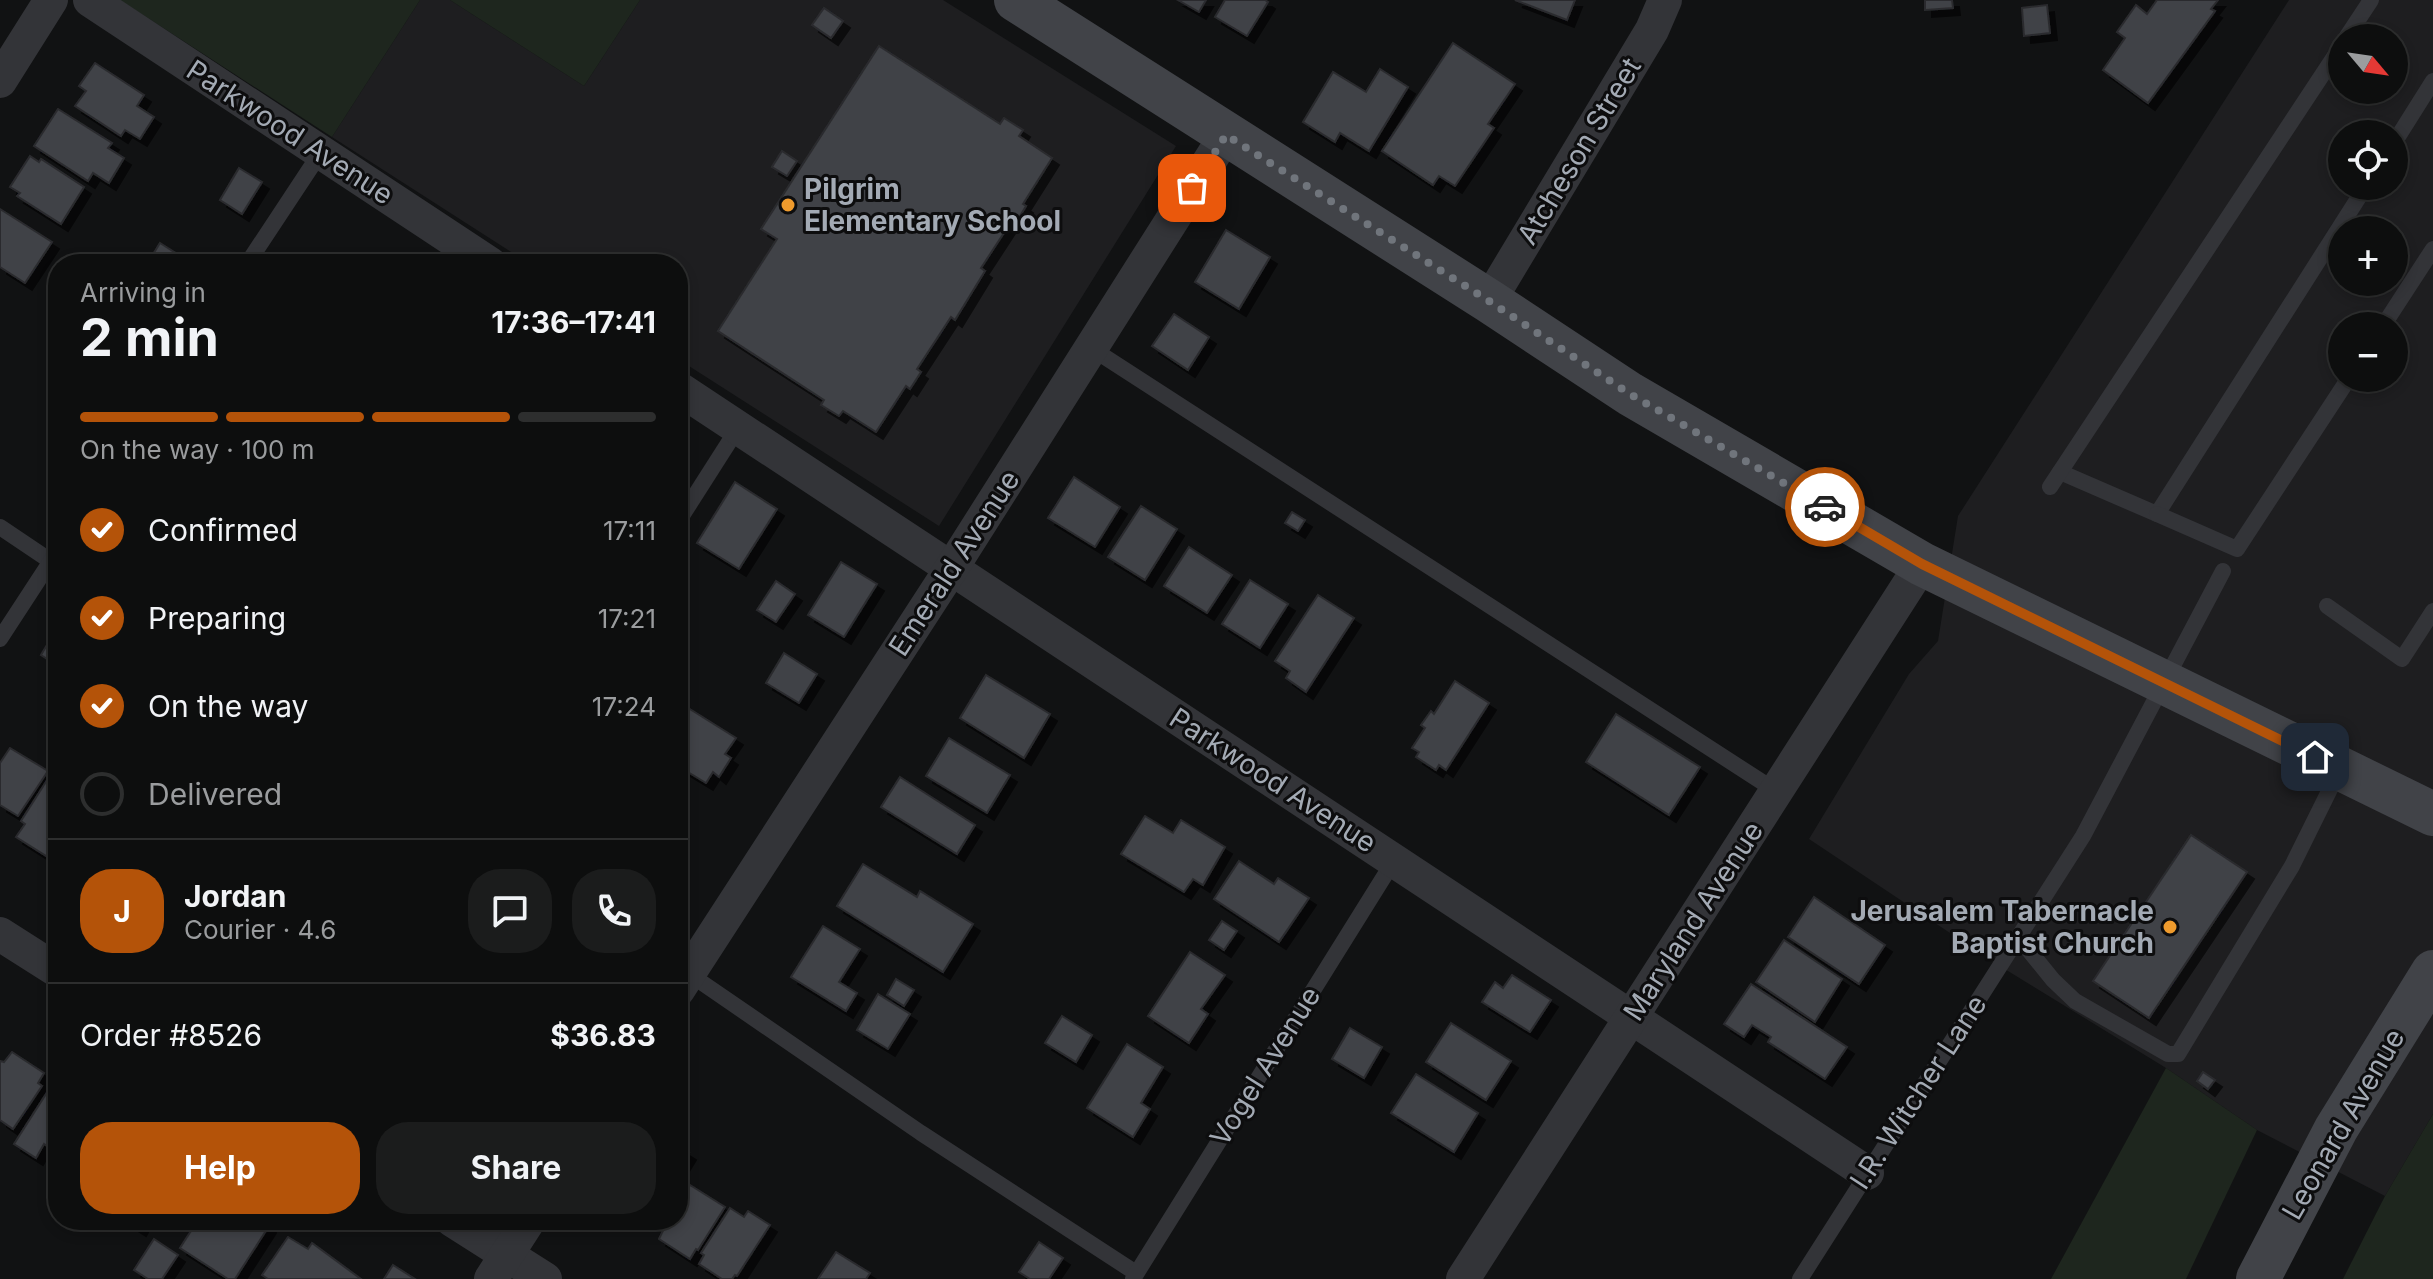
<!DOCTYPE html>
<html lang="en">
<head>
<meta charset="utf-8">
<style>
	body { margin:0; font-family:Inter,sans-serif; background:#1b1c1c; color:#f1f3f6; height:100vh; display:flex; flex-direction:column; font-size:30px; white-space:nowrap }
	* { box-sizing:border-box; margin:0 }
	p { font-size:26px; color:#9a9c9e }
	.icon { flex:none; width:44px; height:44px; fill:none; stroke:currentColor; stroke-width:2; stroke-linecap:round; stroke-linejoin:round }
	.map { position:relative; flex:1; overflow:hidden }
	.details { position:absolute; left:48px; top:254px; width:640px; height:976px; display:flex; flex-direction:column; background:#0d0e0e; border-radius:32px; box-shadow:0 4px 12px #0003,0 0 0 2px #2d2e2e }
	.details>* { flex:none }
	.needle { width:52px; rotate:119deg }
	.fabs { position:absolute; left:2328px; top:24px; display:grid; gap:16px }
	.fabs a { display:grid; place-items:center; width:80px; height:80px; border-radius:50%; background:#0d0e0e; box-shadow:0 4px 12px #0003,0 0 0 2px #2d2e2e; font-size:40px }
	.pin { position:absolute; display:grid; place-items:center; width:68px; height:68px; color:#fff; margin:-34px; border-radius:16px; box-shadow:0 4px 12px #0006 }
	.courier { position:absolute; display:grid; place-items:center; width:80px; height:80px; margin:-40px; border:6px solid #b45309; border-radius:50%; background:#fff; color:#222; box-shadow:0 2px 10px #0007 }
	.summary em { font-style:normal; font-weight:700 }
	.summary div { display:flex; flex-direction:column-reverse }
	.summary { display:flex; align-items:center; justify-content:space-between; height:136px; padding:0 32px }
	h1 { font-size:52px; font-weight:700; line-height:60px }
	.bar { display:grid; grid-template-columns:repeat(4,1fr); gap:12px 8px; align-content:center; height:96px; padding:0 32px }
	.bar i { height:10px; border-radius:6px; background:#2d2e2e }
	.bar .selected { background:#b45309 }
	.bar p { grid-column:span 4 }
	.line { display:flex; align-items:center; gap:20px; padding:0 32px; border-top:2px solid #2d2e2e }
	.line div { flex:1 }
	.round { display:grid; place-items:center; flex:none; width:84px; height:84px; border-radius:32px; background:#1b1c1c }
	ol { padding:0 32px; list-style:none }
	li { display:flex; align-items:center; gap:24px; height:88px }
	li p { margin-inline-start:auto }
	li .icon { padding:8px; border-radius:50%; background:#b45309; color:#fff; stroke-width:4 }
	li:last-child { color:#9a9c9e }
	li i { width:44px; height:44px; border:4px solid #2d2e2e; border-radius:50% }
	.action { display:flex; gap:16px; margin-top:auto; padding:16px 32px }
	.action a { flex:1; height:92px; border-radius:32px; background:#b45309; color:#fff; font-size:32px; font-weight:700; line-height:92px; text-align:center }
	.action a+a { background:#1b1c1c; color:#f1f3f6 }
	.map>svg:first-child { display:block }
	.built { fill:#1e1e20; fill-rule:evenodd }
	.green { fill:#1e261e }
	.building { fill:#404246; stroke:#2b2c2f; stroke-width:2; filter:url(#shadow) }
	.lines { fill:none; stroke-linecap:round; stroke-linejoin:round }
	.service { stroke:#333438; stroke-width:16 }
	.minor { stroke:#333438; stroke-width:34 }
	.secondary { stroke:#414348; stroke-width:44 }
	.done { stroke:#70757c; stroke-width:8; stroke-dasharray:0 14.4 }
	.route { stroke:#b45309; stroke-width:10 }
	.poi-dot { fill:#ef9b2d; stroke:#0d0d0e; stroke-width:3 }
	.labels { text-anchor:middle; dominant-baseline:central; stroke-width:6; stroke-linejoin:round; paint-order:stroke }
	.street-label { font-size:28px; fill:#a3aab4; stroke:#0d0d0e }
	.poi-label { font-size:28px; font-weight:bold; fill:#a3aab4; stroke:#0d0d0e; text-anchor:start }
</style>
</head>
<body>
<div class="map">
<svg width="2433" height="1279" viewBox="0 0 2433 1279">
	<defs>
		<filter id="shadow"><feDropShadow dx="7" dy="7" stdDeviation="0" flood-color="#0009"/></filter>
	</defs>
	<rect width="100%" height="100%" fill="#111213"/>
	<g class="built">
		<polygon points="420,0 450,0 584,86 640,0 943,0 1176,146 939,526 678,359 678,264 530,264 332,137"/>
		<path d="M2289 0H2433V1114L2385 1196 2257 1130 2166 1068 1995 963 1809 839 1909 674 1938 641 1958 516ZM2342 38H2394V90H2342ZM2342 134H2394V186H2342ZM2342 230H2394V282H2342ZM2342 326H2394V378H2342Z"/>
	</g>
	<g class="green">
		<polygon points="120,0 420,0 332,137"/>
		<polygon points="450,0 640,0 584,86"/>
		<polygon points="2166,1068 2257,1130 2186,1279 2051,1279"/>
		<polygon points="2433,1114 2433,1279 2343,1279 2385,1196"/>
	</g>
	<g class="building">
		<polygon points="1178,0 1206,0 1199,12"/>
		<polygon points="1225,0 1265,0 1268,2 1247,36 1215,17"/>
		<polygon points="1515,0 1575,0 1567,20"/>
		<polygon points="1925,0 1952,0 1953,8 1925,10"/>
		<polygon points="2157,0 2218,0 2211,9 2215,11 2148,103 2103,70 2125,38 2117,32 2136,5 2147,14"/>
		<polygon points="2047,5 2050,33 2024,36 2022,8"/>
		<polygon points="824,8 843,21 831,38 812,25"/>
		<polygon points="1453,43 1515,84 1488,124 1494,128 1455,186 1439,176 1433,185 1382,151"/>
		<polygon points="879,46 1000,124 1004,118 1023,130 1019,136 1052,158 1023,204 1026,206 1017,221 1013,219 981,268 985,271 955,320 951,317 917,369 921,372 910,389 906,386 876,432 843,411 839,416 821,405 824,400 718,331 777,239 761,229"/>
		<polygon points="95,63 144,95 137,106 154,117 140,139 125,130 121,136 75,106 86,91 79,86"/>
		<polygon points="1380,69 1408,87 1369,151 1340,133 1335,142 1303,122 1333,72 1366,92"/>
		<polygon points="58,109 112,143 108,148 124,158 109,183 93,173 88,181 34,146"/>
		<polygon points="782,151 797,161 787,176 772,167"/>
		<polygon points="30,156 39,162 41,159 84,187 61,224 17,196 20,193 10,187"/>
		<polygon points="239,168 262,182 242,214 220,200"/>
		<polygon points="0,209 52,242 25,283 0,267"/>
		<polygon points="1226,230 1270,257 1239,309 1195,282"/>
		<polygon points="160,243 193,264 147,264"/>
		<polygon points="1174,314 1209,337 1188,370 1152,346"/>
		<polygon points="1074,477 1120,507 1095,547 1048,518"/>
		<polygon points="735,482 777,509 739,569 697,543"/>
		<polygon points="1141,506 1177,529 1145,580 1108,557"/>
		<polygon points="1292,512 1305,520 1298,531 1285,523"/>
		<polygon points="1189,547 1232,575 1207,613 1164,586"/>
		<polygon points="841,562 877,584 844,637 808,615"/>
		<polygon points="1250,580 1288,604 1260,648 1222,624"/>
		<polygon points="776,581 795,594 776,622 757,610"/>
		<polygon points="1318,595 1354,618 1306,692 1286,678 1290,671 1275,661"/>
		<polygon points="50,640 58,646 58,652 52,662 41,655"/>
		<polygon points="784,653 817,674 799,703 766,683"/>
		<polygon points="986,675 1050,714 1024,758 960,718"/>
		<polygon points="1455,681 1489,703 1446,770 1439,765 1436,770 1416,757 1419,752 1412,748 1425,728 1421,725 1431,711 1434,714"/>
		<polygon points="685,706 736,738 725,754 731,758 719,777 713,772 706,783 678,766 678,718"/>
		<polygon points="1616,714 1700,767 1669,815 1586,762"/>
		<polygon points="949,738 1010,775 987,813 926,776"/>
		<polygon points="10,748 48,771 18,816 0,805 0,763"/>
		<polygon points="49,777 58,782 58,848 51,859 16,837 25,824 21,821"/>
		<polygon points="900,777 975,825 957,854 881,807"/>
		<polygon points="1145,816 1173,833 1181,820 1225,847 1203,885 1193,879 1184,892 1121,854"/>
		<polygon points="2191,835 2247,872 2149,1018 2093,981"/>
		<polygon points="1239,861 1274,884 1278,878 1309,898 1279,942 1214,899"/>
		<polygon points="863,864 917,897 920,891 973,924 943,972 837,906"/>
		<polygon points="1814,897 1885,945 1859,984 1788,937"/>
		<polygon points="1222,921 1237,931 1224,950 1209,940"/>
		<polygon points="823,926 860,949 839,982 857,993 846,1011 791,977"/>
		<polygon points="1784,940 1842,979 1815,1022 1756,982"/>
		<polygon points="1190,952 1225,975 1201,1009 1208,1014 1189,1043 1148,1016"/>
		<polygon points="1512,975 1551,1000 1530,1032 1482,1002 1495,982 1503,988"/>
		<polygon points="896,979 914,990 904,1006 887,995"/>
		<polygon points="1751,984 1847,1047 1825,1079 1768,1042 1771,1037 1752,1025 1744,1037 1724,1024"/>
		<polygon points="878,994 910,1014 888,1049 857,1030"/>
		<polygon points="1062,1016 1092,1035 1076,1062 1045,1043"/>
		<polygon points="1451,1023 1511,1061 1486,1100 1426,1062"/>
		<polygon points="1350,1028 1382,1047 1364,1078 1332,1059"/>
		<polygon points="1127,1044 1163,1067 1141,1103 1150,1109 1133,1137 1087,1108"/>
		<polygon points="12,1052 44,1073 38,1083 42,1086 13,1129 0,1120 0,1061 4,1062"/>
		<polygon points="2203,1072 2215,1080 2208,1089 2197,1081"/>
		<polygon points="1416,1074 1478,1113 1454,1152 1391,1113"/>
		<polygon points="55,1080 58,1082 58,1153 44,1144 36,1158 14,1144"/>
		<polygon points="678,1146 689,1153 678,1171"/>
		<polygon points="690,1185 725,1207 698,1250 696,1249 690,1259 659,1239 668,1220 678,1220 678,1204"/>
		<polygon points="730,1208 744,1217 748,1211 770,1225 737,1276 735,1275 732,1279 722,1279 699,1264 704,1255 701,1253"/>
		<polygon points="125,1220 144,1220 139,1229"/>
		<polygon points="198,1220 260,1220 269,1226 235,1279 228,1279 180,1248"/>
		<polygon points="288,1237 308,1249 312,1243 361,1279 268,1279 262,1275"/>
		<polygon points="154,1239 178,1255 162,1279 148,1279 134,1270"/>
		<polygon points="1039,1242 1063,1258 1049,1279 1030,1279 1019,1272"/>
		<polygon points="836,1252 870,1273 866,1279 818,1279"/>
		<polygon points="393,1265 415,1279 384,1279"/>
	</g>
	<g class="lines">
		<g class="service">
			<polyline points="2346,38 2371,0"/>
			<polyline points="2394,143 2433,81"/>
			<polyline points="247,264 321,152"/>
			<polyline points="2383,326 2433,249"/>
			<polyline points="1091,348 1776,791"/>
			<polyline points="2060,472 2157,514 2366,186"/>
			<polyline points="2050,487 2342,45"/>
			<polyline points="2157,514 2237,549 2349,378"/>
			<polyline points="678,522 738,428"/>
			<polyline points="0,527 58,566"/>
			<polyline points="2327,606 2402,659 2433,611"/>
			<polyline points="0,639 58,550"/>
			<polyline points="2018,937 2053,980 2075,1001 2168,1054 2178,1054 2292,866 2340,769"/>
			<polyline points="685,971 921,1133 1136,1273"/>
			<polyline points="1133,1279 1395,859"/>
			<polyline points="1800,1279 2083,836 2223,571"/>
		</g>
		<g class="minor">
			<polyline points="90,0 490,264"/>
			<polyline points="0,81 51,0"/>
			<polyline points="1489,301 1652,30 1665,0"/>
			<polyline points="678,388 1867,1173"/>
			<polyline points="0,934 58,971"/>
			<polyline points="678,990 951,569 1226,135"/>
			<polyline points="452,1220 545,1279"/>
			<polyline points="491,1279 529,1220"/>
			<polyline points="1463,1279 1922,564"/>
		</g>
		<g class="secondary">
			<polyline points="1016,0 1489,301 1630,394 1922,564 2433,814"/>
			<polyline points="2258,1279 2336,1129 2433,972"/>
		</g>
	</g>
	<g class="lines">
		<polyline class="done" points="1192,188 1226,135 1489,301 1630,394 1825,507"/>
		<polyline class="route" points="1825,507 1922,564 2315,757"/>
	</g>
	<g class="poi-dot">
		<circle cx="788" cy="205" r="8"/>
		<circle cx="2170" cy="927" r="8"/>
	</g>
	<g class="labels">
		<g class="street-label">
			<text transform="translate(290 132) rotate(33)">Parkwood Avenue</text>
			<text transform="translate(1579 151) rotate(-59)">Atcheson Street</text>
			<text transform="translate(954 563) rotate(-57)">Emerald Avenue</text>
			<text transform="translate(1273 780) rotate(33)">Parkwood Avenue</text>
			<text transform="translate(1693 921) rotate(-57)">Maryland Avenue</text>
			<text transform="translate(1265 1066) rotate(-58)">Vogel Avenue</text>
			<text transform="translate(1918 1092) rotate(-57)">I.R. Witcher Lane</text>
			<text transform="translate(2343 1124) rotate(-60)">Leonard Avenue</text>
		</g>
		<g class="poi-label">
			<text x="804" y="189">Pilgrim<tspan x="804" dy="32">Elementary School</tspan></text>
			<text x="2154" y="911" text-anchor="end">Jerusalem Tabernacle<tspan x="2154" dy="32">Baptist Church</tspan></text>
		</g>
	</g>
</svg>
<div class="fabs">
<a><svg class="needle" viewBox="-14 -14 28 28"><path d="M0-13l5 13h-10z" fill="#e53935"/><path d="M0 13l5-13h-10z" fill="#9a9c9e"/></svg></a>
<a><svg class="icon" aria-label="locate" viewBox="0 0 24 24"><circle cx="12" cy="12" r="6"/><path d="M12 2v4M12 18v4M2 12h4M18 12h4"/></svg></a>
<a>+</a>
<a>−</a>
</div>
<div class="pin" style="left:1192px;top:188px;background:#ea580c"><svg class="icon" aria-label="bag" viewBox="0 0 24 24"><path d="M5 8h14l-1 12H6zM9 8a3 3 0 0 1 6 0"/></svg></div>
<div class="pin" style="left:2315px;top:757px;background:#1f2937"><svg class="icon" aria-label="home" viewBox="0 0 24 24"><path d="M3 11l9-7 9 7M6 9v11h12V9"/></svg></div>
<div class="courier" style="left:1825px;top:507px"><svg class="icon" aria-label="car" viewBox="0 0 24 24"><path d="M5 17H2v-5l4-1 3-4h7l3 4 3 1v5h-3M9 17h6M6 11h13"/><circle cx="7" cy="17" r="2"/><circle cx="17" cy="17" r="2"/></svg></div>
<section class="details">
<div class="summary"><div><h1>2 min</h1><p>Arriving in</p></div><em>17:36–17:41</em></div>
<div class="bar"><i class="selected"></i><i class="selected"></i><i class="selected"></i><i></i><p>On the way · 100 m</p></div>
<ol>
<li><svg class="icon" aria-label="check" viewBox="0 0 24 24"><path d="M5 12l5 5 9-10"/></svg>Confirmed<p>17:11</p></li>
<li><svg class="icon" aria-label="check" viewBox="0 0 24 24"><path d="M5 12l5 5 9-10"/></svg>Preparing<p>17:21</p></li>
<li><svg class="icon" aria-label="check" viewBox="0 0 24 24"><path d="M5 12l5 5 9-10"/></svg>On the way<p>17:24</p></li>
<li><i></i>Delivered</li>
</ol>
<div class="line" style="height:144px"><b class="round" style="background:#b45309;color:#fff">J</b><div><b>Jordan</b><p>Courier · 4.6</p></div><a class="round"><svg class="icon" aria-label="chat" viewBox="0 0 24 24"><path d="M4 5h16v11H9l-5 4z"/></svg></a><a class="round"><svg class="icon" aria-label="phone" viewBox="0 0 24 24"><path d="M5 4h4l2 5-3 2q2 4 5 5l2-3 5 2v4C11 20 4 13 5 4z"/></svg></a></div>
<div class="line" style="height:104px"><div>Order #8526</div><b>$36.83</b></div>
<div class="action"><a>Help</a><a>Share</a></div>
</section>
</div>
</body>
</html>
